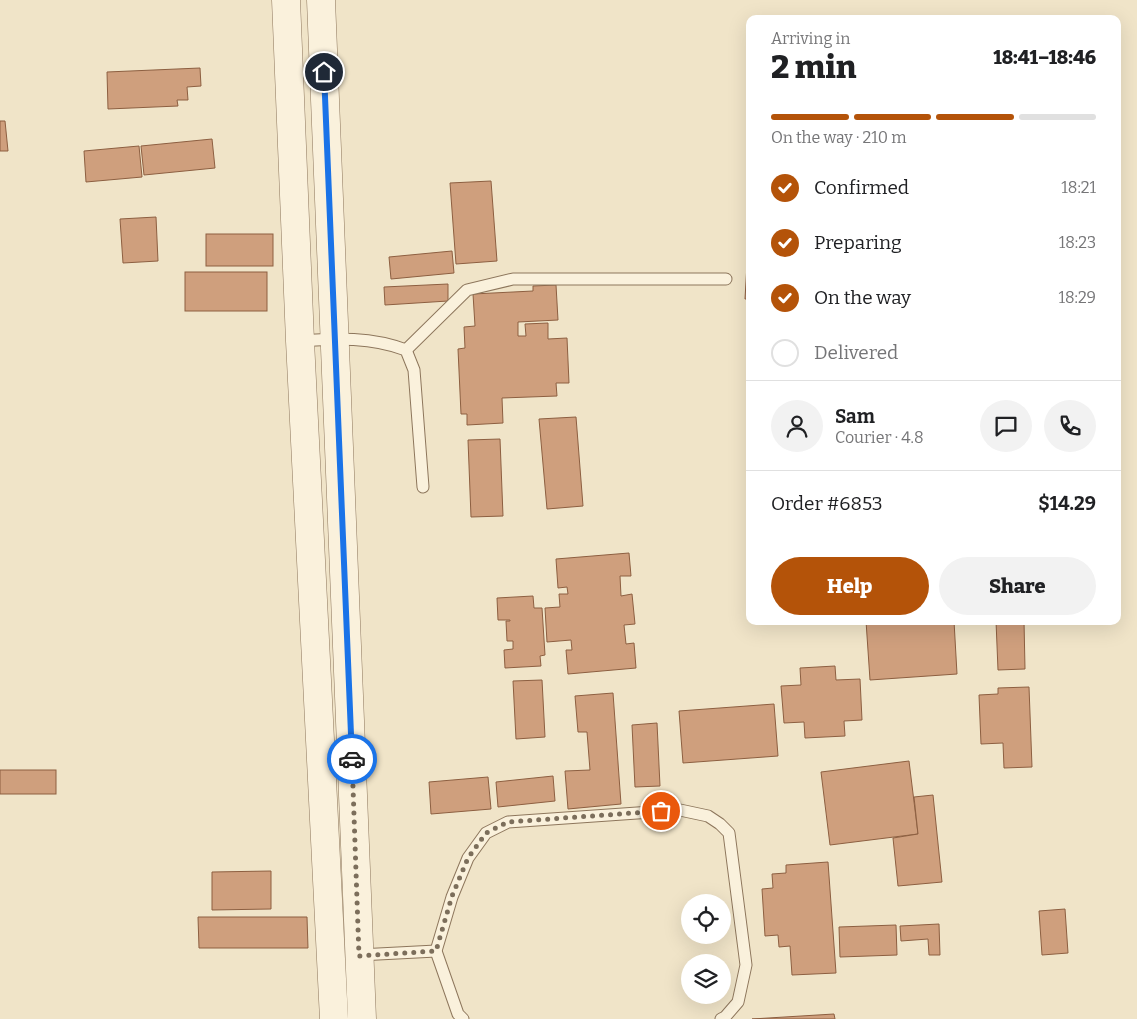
<!DOCTYPE html>
<html lang="en">
<head>
<meta charset="utf-8">
<style>
	body { margin:0; font-family:Bitter,serif; background:#f2f2f2; color:#202124; height:100vh; display:flex; flex-direction:column; font-size:19px; white-space:nowrap }
	* { box-sizing:border-box; margin:0 }
	p { font-size:16px; color:#757577 }
	.icon { flex:none; width:28px; height:28px; fill:none; stroke:currentColor; stroke-width:2; stroke-linecap:round; stroke-linejoin:round }
	.map { position:relative; flex:1; overflow:hidden }
	.drawer { position:absolute; left:746px; top:15px; width:375px; height:610px; display:flex; flex-direction:column; background:#fff; border-radius:10px; box-shadow:0 5px 20px #0002 }
	.drawer>* { flex:none }
	.buttons { position:absolute; left:681px; top:894px; display:grid; gap:10px }
	.buttons a { display:grid; place-items:center; width:50px; height:50px; border-radius:50%; background:#fff; box-shadow:0 5px 20px #0002; font-size:25px }
	.pin { position:absolute; display:grid; place-items:center; width:42px; height:42px; color:#fff; margin:-21px; border:2px solid #fff; border-radius:50%; box-shadow:0 1px 5px #0007 }
	.courier { position:absolute; display:grid; place-items:center; width:50px; height:50px; margin:-25px; border:4px solid #1a73e8; border-radius:50%; background:#fff; color:#222; box-shadow:0 1px 6px #0007 }
	.head em { font-style:normal; font-weight:800 }
	.head div { display:flex; flex-direction:column-reverse }
	.head { display:flex; align-items:center; justify-content:space-between; height:85px; padding:0 25px }
	h1 { font-size:32px; font-weight:800; line-height:38px }
	.bar { display:grid; grid-template-columns:repeat(4,1fr); gap:8px 5px; align-content:center; height:60px; padding:0 25px }
	.bar i { height:6px; border-radius:4px; background:#e0e0e0 }
	.bar .current { background:#b45309 }
	.bar p { grid-column:span 4 }
	.line { display:flex; align-items:center; gap:12px; padding:0 25px; border-top:1px solid #e0e0e0 }
	.line div { flex:1 }
	.round { display:grid; place-items:center; flex:none; width:52px; height:52px; border-radius:26px; background:#f2f2f2 }
	ol { padding:0 25px; list-style:none }
	li { display:flex; align-items:center; gap:15px; height:55px }
	li p { margin-inline-start:auto }
	li .icon { padding:5px; border-radius:50%; background:#b45309; color:#fff; stroke-width:4 }
	li:last-child { color:#757577 }
	li i { width:28px; height:28px; border:2px solid #e0e0e0; border-radius:50% }
	.cta { display:flex; gap:10px; margin-top:auto; padding:10px 25px }
	.cta a { flex:1; height:58px; border-radius:30px; background:#b45309; color:#fff; font-size:20px; font-weight:800; line-height:58px; text-align:center }
	.cta a+a { background:#f2f2f2; color:#202124 }
	.map>svg:first-child { display:block }
	.building { fill:#cf9f7d; stroke:#8d5f41 }
	.lines { fill:none; stroke-linecap:round; stroke-linejoin:round }
	.service-casing { stroke:#8d765c; stroke-width:13 }
	.tertiary-casing { stroke:#8d765c; stroke-width:29 }
	.service { stroke:#faf1dc; stroke-width:11 }
	.tertiary { stroke:#faf1dc; stroke-width:28 }
	.done { stroke:#7c6e5b; stroke-width:5; stroke-dasharray:0 9 }
	.route { stroke:#1a73e8; stroke-width:6 }
</style>
</head>
<body>
<div class="map">
<svg width="1137" height="1019" viewBox="0 0 1137 1019">
	<rect width="100%" height="100%" fill="#f0e4c8"/>
	<g class="building">
		<polygon points="200,68 201,86 187,87 188,100 177,100 178,106 108,109 107,72"/>
		<polygon points="0,121 5,121 8,151 0,151"/>
		<polygon points="212,139 215,168 144,175 141,146"/>
		<polygon points="139,146 142,177 86,182 84,151"/>
		<polygon points="491,181 497,261 456,264 450,183"/>
		<polygon points="156,217 158,261 123,263 120,219"/>
		<rect x="206" y="234" width="67" height="32"/>
		<polygon points="452,251 454,273 391,279 389,257"/>
		<polygon points="747,264 750,264 750,299 745,299"/>
		<rect x="185" y="272" width="82" height="39"/>
		<polygon points="448,284 448,301 385,305 384,287"/>
		<polygon points="556,285 558,320 518,322 518,336 526,336 525,324 548,323 548,339 567,338 569,383 556,383 557,396 502,398 503,423 467,425 467,414 461,414 458,349 465,348 464,327 475,326 473,294 533,291 533,286"/>
		<polygon points="576,417 583,506 547,509 539,419"/>
		<polygon points="500,439 503,516 471,517 468,440"/>
		<polygon points="629,553 631,576 620,576 621,596 632,594 635,624 624,625 626,644 634,643 636,668 568,674 566,650 572,650 571,640 547,642 545,608 560,607 559,594 568,594 567,587 558,588 556,559"/>
		<polygon points="533,596 534,608 542,608 545,655 540,656 541,666 505,668 504,650 513,649 513,641 507,641 506,621 510,621 510,620 498,620 497,598"/>
		<polygon points="866,621 954,621 957,674 870,680"/>
		<polygon points="996,621 1024,621 1025,669 998,670"/>
		<polygon points="835,666 836,680 860,679 862,720 844,721 845,736 805,738 804,722 784,723 781,686 801,685 800,668"/>
		<polygon points="542,680 545,737 516,739 513,681"/>
		<polygon points="1029,687 1032,767 1004,768 1003,743 981,744 979,695 998,694 998,688"/>
		<polygon points="613,693 621,804 568,809 565,771 590,770 587,732 578,732 575,696"/>
		<polygon points="774,704 778,756 683,763 679,711"/>
		<polygon points="657,723 660,786 635,787 632,725"/>
		<polygon points="909,761 918,834 830,845 821,772"/>
		<rect x="0" y="770" width="56" height="24"/>
		<polygon points="553,776 555,801 498,807 496,782"/>
		<polygon points="488,777 491,809 431,814 429,782"/>
		<polygon points="933,795 942,882 898,886 893,838 918,834 914,797"/>
		<polygon points="828,862 836,973 792,975 790,946 779,947 778,935 765,936 762,889 773,888 772,874 786,873 786,865"/>
		<polygon points="271,871 271,909 212,910 212,872"/>
		<polygon points="1065,909 1068,953 1042,955 1039,911"/>
		<polygon points="198,917 307,917 308,948 199,948"/>
		<polygon points="939,924 940,955 929,955 928,939 901,941 900,926"/>
		<polygon points="896,925 897,955 840,957 839,927"/>
		<polygon points="834,1014 835,1019 752,1019"/>
	</g>
	<g class="lines">
		<g class="service-casing">
			<g id="service">
				<path d="M300 341C336 338 372 337 406 350L414 370 423 487"/>
				<polyline points="406,350 467,290 513,279 726,279"/>
				<polyline points="359,955 436,951"/>
				<polyline points="463,1019 458,1014 436,951 452,897 468,858 486,833 508,822 680,810 708,816 720,824 729,833 746,965 738,1002 725,1017 721,1019"/>
			</g>
		</g>
		<g class="tertiary-casing">
			<g id="tertiary">
				<polyline points="286,0 300,341 334,1019"/>
				<polyline points="321,0 362,1019"/>
			</g>
		</g>
		<use href="#service" class="service"/>
		<use href="#tertiary" class="tertiary"/>
	</g>
	<g class="lines">
		<polyline class="done" points="352,759 359,956 436,951 452,896 468,858 486,833 508,822 661,811"/>
		<polyline class="route" points="324,72 352,759"/>
	</g>
</svg>
<div class="buttons">
<a><svg class="icon" aria-label="locate" viewBox="0 0 24 24"><circle cx="12" cy="12" r="6"/><path d="M12 2v4M12 18v4M2 12h4M18 12h4"/></svg></a>
<a><svg class="icon" aria-label="layers" viewBox="0 0 24 24"><path d="M12 4l9 5-9 5-9-5zM3 14l9 5 9-5"/></svg></a>
</div>
<div class="pin" style="left:661px;top:811px;background:#ea580c"><svg class="icon" aria-label="bag" viewBox="0 0 24 24"><path d="M5 8h14l-1 12H6zM9 8a3 3 0 0 1 6 0"/></svg></div>
<div class="pin" style="left:324px;top:72px;background:#1f2937"><svg class="icon" aria-label="home" viewBox="0 0 24 24"><path d="M3 11l9-7 9 7M6 9v11h12V9"/></svg></div>
<div class="courier" style="left:352px;top:759px"><svg class="icon" aria-label="car" viewBox="0 0 24 24"><path d="M5 17H2v-5l4-1 3-4h7l3 4 3 1v5h-3M9 17h6M6 11h13"/><circle cx="7" cy="17" r="2"/><circle cx="17" cy="17" r="2"/></svg></div>
<section class="drawer">
<div class="head"><div><h1>2 min</h1><p>Arriving in</p></div><em>18:41–18:46</em></div>
<div class="bar"><i class="current"></i><i class="current"></i><i class="current"></i><i></i><p>On the way · 210 m</p></div>
<ol>
<li><svg class="icon" aria-label="check" viewBox="0 0 24 24"><path d="M5 12l5 5 9-10"/></svg>Confirmed<p>18:21</p></li>
<li><svg class="icon" aria-label="check" viewBox="0 0 24 24"><path d="M5 12l5 5 9-10"/></svg>Preparing<p>18:23</p></li>
<li><svg class="icon" aria-label="check" viewBox="0 0 24 24"><path d="M5 12l5 5 9-10"/></svg>On the way<p>18:29</p></li>
<li><i></i>Delivered</li>
</ol>
<div class="line" style="height:90px"><a class="round"><svg class="icon" aria-label="person" viewBox="0 0 24 24"><circle cx="12" cy="8" r="4"/><path d="M4 21q1-7 8-7t8 7"/></svg></a><div><b>Sam</b><p>Courier · 4.8</p></div><a class="round"><svg class="icon" aria-label="chat" viewBox="0 0 24 24"><path d="M4 5h16v11H9l-5 4z"/></svg></a><a class="round"><svg class="icon" aria-label="phone" viewBox="0 0 24 24"><path d="M5 4h4l2 5-3 2q2 4 5 5l2-3 5 2v4C11 20 4 13 5 4z"/></svg></a></div>
<div class="line" style="height:65px"><div>Order #6853</div><b>$14.29</b></div>
<div class="cta"><a>Help</a><a>Share</a></div>
</section>
</div>
</body>
</html>
